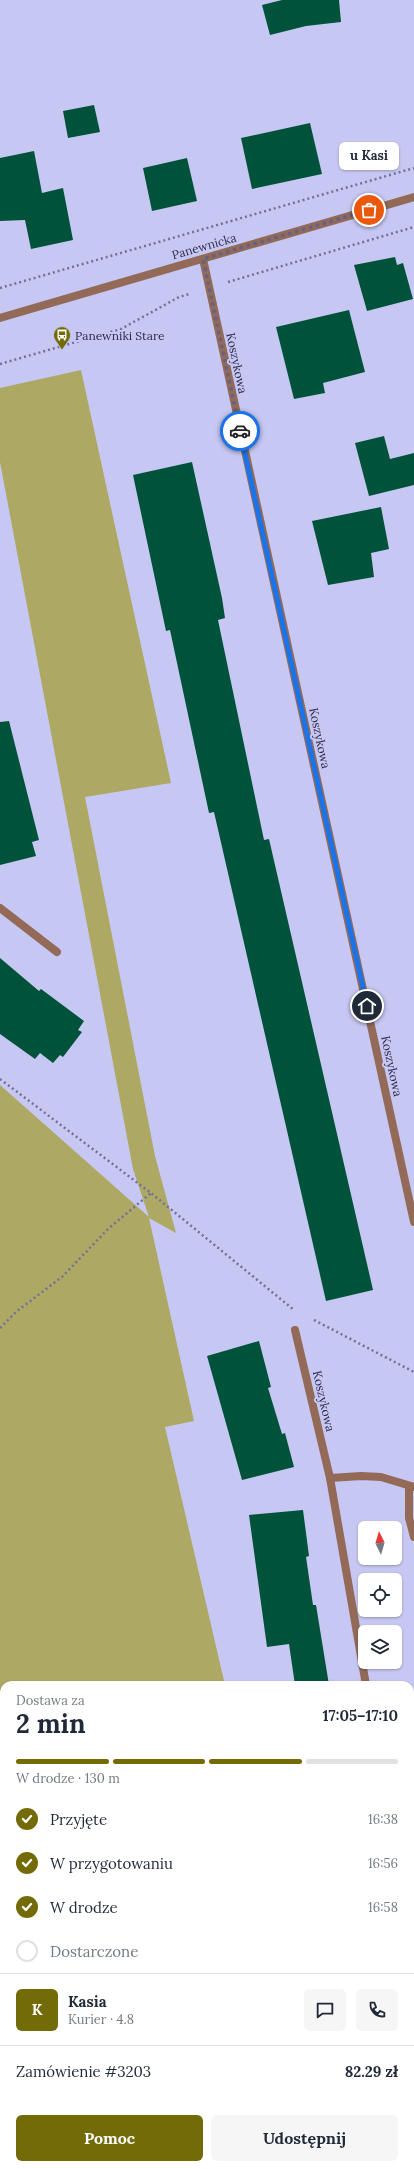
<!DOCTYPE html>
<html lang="pl">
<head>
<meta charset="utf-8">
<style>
	body { margin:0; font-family:Lora,serif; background:#f6f6f7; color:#1f2937; height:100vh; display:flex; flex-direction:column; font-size:15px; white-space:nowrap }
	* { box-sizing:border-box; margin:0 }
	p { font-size:13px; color:#747a83 }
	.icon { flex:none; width:22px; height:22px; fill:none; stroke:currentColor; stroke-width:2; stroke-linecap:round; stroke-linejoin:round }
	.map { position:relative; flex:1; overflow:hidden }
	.details { position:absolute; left:0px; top:1681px; width:414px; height:488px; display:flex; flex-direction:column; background:#fff; border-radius:12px 12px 0 0; box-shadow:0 1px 3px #0004 }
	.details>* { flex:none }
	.needle { width:26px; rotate:355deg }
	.controls { position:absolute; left:358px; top:1521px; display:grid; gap:8px }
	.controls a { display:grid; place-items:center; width:44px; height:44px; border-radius:6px; background:#fff; box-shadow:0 1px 3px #0004; font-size:20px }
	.pin { position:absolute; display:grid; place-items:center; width:34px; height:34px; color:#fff; margin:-17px; border:2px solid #fff; border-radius:50%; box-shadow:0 1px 4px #0007 }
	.courier { position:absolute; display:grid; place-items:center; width:40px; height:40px; margin:-20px; border:3px solid #1a73e8; border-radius:50%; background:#fff; color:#222; box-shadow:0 1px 5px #0007 }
	.bubble { position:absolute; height:28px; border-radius:6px; background:#fff; box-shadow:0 1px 3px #0004; font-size:13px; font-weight:700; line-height:28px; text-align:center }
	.headline em { font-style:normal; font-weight:700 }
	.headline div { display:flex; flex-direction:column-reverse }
	.headline { display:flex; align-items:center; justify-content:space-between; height:68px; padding:0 16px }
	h1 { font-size:26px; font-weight:700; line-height:30px }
	.bar { display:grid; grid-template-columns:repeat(4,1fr); gap:6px 4px; align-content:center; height:48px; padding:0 16px }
	.bar i { height:5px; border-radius:3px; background:#e0e1e3 }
	.bar .current { background:#726b07 }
	.bar p { grid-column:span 4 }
	.line { display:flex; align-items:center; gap:10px; padding:0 16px; border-top:1px solid #e0e1e3 }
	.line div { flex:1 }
	.round { display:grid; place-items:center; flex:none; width:42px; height:42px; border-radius:6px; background:#f6f6f7 }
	ol { padding:0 16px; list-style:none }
	li { display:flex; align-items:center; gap:12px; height:44px }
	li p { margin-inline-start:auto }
	li .icon { padding:4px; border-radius:50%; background:#726b07; color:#fff; stroke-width:4 }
	li:last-child { color:#747a83 }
	li i { width:22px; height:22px; border:2px solid #e0e1e3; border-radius:50% }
	.cta { display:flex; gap:8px; margin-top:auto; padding:8px 16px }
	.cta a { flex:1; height:46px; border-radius:6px; background:#726b07; color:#fff; font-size:16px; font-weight:700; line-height:46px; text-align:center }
	.cta a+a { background:#f6f6f7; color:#1f2937 }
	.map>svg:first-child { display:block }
	.green { fill:#ada863 }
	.building { fill:#00533a }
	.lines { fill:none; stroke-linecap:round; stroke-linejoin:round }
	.path { stroke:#727196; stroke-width:2.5; stroke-dasharray:2 3; stroke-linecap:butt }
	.service { stroke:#936957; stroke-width:8 }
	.minor { stroke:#936957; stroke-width:8 }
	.tertiary { stroke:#936957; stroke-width:8 }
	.done { stroke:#636285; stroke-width:4; stroke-dasharray:0 7.2 }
	.route { stroke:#1a73e8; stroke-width:5 }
	.labels { text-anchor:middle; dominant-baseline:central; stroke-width:4; stroke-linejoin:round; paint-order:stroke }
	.street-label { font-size:12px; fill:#2d2b49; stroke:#c7c7f4 }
	.poi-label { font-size:12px; fill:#2d2b49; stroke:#c7c7f4; text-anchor:start }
</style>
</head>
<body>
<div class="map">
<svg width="414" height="2169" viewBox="0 0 414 2169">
	<rect width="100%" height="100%" fill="#c7c7f4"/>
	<polygon class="green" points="81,370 171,783 85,797 155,1156 176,1233 149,1218 194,1421 165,1427 225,1685 4,1685 4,2165 336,2165 337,2169 0,2169 0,1085 149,1217 133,1169 0,462 0,388"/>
	<g class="building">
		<polygon points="282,0 339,0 341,22 306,26 270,35 262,5"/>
		<polygon points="94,105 100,132 68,138 63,111"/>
		<polygon points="310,123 322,174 252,189 241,138"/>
		<polygon points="34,151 42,193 63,188 73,240 31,249 25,220 0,221 0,158"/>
		<polygon points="187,158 197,201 152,211 143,168"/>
		<polygon points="395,257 397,265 403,263 413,299 367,311 354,265"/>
		<polygon points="349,310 365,372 323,383 325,393 294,399 276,327"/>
		<polygon points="384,436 390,459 414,453 414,485 369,496 355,443"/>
		<polygon points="192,462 222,598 225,618 218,620 264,840 269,839 373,1290 326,1301 214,812 209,813 170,630 166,631 133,475"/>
		<polygon points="381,507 389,549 371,553 374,577 328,585 312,521"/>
		<polygon points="9,721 39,840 32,842 36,856 0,865 0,722"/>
		<polygon points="0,958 39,991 41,989 84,1021 78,1030 82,1032 63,1057 60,1055 53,1063 40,1053 35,1059 0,1034"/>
		<polygon points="259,1341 271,1387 268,1388 282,1434 285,1433 294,1467 242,1480 207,1356"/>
		<polygon points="303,1510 309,1556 306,1557 313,1605 316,1605 329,1685 295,1685 289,1644 267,1647 249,1515"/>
	</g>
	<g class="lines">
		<g class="path">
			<polyline points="228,282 414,227"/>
			<polyline points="0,288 414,168"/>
			<polyline points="0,364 121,329 179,297 189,294"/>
			<polyline points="0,1079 151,1193 294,1310"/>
			<polyline points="314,1320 414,1372"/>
			<polyline points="0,1328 17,1311 62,1277 108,1229 151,1193"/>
		</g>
		<polyline class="service" points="409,1486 409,1518 414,1537"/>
		<g class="minor">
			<polyline points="203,259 414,1222"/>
			<polyline points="0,908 57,952"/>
			<polyline points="295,1330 330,1478 366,1685"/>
			<polyline points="330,1478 361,1476 381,1477 414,1487"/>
			<polyline points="410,1927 414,1947"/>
		</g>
		<polyline class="tertiary" points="0,318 414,197"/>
	</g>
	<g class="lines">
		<polyline class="done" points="240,431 203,259 369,210"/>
		<polyline class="route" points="240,431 367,1006"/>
	</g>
	<defs>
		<g id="bus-pin" transform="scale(0.9)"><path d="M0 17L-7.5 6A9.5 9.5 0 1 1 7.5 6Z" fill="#726b07" stroke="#c7c7f4"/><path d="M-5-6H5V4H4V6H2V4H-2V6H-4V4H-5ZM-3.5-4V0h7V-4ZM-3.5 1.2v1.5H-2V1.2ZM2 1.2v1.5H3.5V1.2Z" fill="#fff"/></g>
	</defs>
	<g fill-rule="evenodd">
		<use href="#bus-pin" x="62" y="335"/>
	</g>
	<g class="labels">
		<g class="street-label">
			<text transform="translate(204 246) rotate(-16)">Panewnicka</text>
			<text transform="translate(237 363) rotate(78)">Koszykowa</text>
			<text transform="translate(320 738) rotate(78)">Koszykowa</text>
			<text transform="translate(392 1066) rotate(78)">Koszykowa</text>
			<text transform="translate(324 1401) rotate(77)">Koszykowa</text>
		</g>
		<g class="poi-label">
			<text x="75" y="335">Panewniki Stare</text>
		</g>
	</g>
</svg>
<div class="controls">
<a><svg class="needle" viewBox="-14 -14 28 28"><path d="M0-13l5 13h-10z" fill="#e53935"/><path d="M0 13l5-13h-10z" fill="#747a83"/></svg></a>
<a><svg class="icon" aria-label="locate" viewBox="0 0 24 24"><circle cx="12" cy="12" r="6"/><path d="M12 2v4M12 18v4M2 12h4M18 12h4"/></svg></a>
<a><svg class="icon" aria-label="layers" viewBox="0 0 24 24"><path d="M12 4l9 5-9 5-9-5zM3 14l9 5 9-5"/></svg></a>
</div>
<div class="pin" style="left:369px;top:210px;background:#ea580c"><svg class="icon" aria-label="bag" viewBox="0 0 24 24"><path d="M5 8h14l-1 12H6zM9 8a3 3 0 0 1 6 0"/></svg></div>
<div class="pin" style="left:367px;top:1006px;background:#1f2937"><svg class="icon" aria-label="home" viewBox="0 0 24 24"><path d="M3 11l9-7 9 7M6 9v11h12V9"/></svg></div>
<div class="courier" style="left:240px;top:431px"><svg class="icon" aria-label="car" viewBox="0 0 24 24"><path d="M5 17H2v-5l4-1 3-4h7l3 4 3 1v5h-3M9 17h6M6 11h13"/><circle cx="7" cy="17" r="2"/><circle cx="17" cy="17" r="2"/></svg></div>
<div class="bubble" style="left:339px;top:142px;width:60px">u Kasi</div>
<section class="details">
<div class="headline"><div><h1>2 min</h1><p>Dostawa za</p></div><em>17:05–17:10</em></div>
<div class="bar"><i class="current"></i><i class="current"></i><i class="current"></i><i></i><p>W drodze · 130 m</p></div>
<ol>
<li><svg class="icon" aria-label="check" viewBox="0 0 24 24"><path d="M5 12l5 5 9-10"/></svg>Przyjęte<p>16:38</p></li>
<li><svg class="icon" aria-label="check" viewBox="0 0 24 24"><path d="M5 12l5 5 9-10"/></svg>W przygotowaniu<p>16:56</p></li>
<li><svg class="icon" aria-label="check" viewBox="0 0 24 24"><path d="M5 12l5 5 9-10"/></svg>W drodze<p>16:58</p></li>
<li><i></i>Dostarczone</li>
</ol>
<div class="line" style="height:72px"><b class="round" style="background:#726b07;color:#fff">K</b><div><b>Kasia</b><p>Kurier · 4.8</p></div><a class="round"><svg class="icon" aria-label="chat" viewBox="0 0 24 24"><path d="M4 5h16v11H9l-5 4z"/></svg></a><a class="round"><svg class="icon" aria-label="phone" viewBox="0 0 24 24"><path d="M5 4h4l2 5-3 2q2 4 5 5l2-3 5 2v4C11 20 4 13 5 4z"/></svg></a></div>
<div class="line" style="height:52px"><div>Zamówienie #3203</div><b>82.29 zł</b></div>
<div class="cta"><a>Pomoc</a><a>Udostępnij</a></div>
</section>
</div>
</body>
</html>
